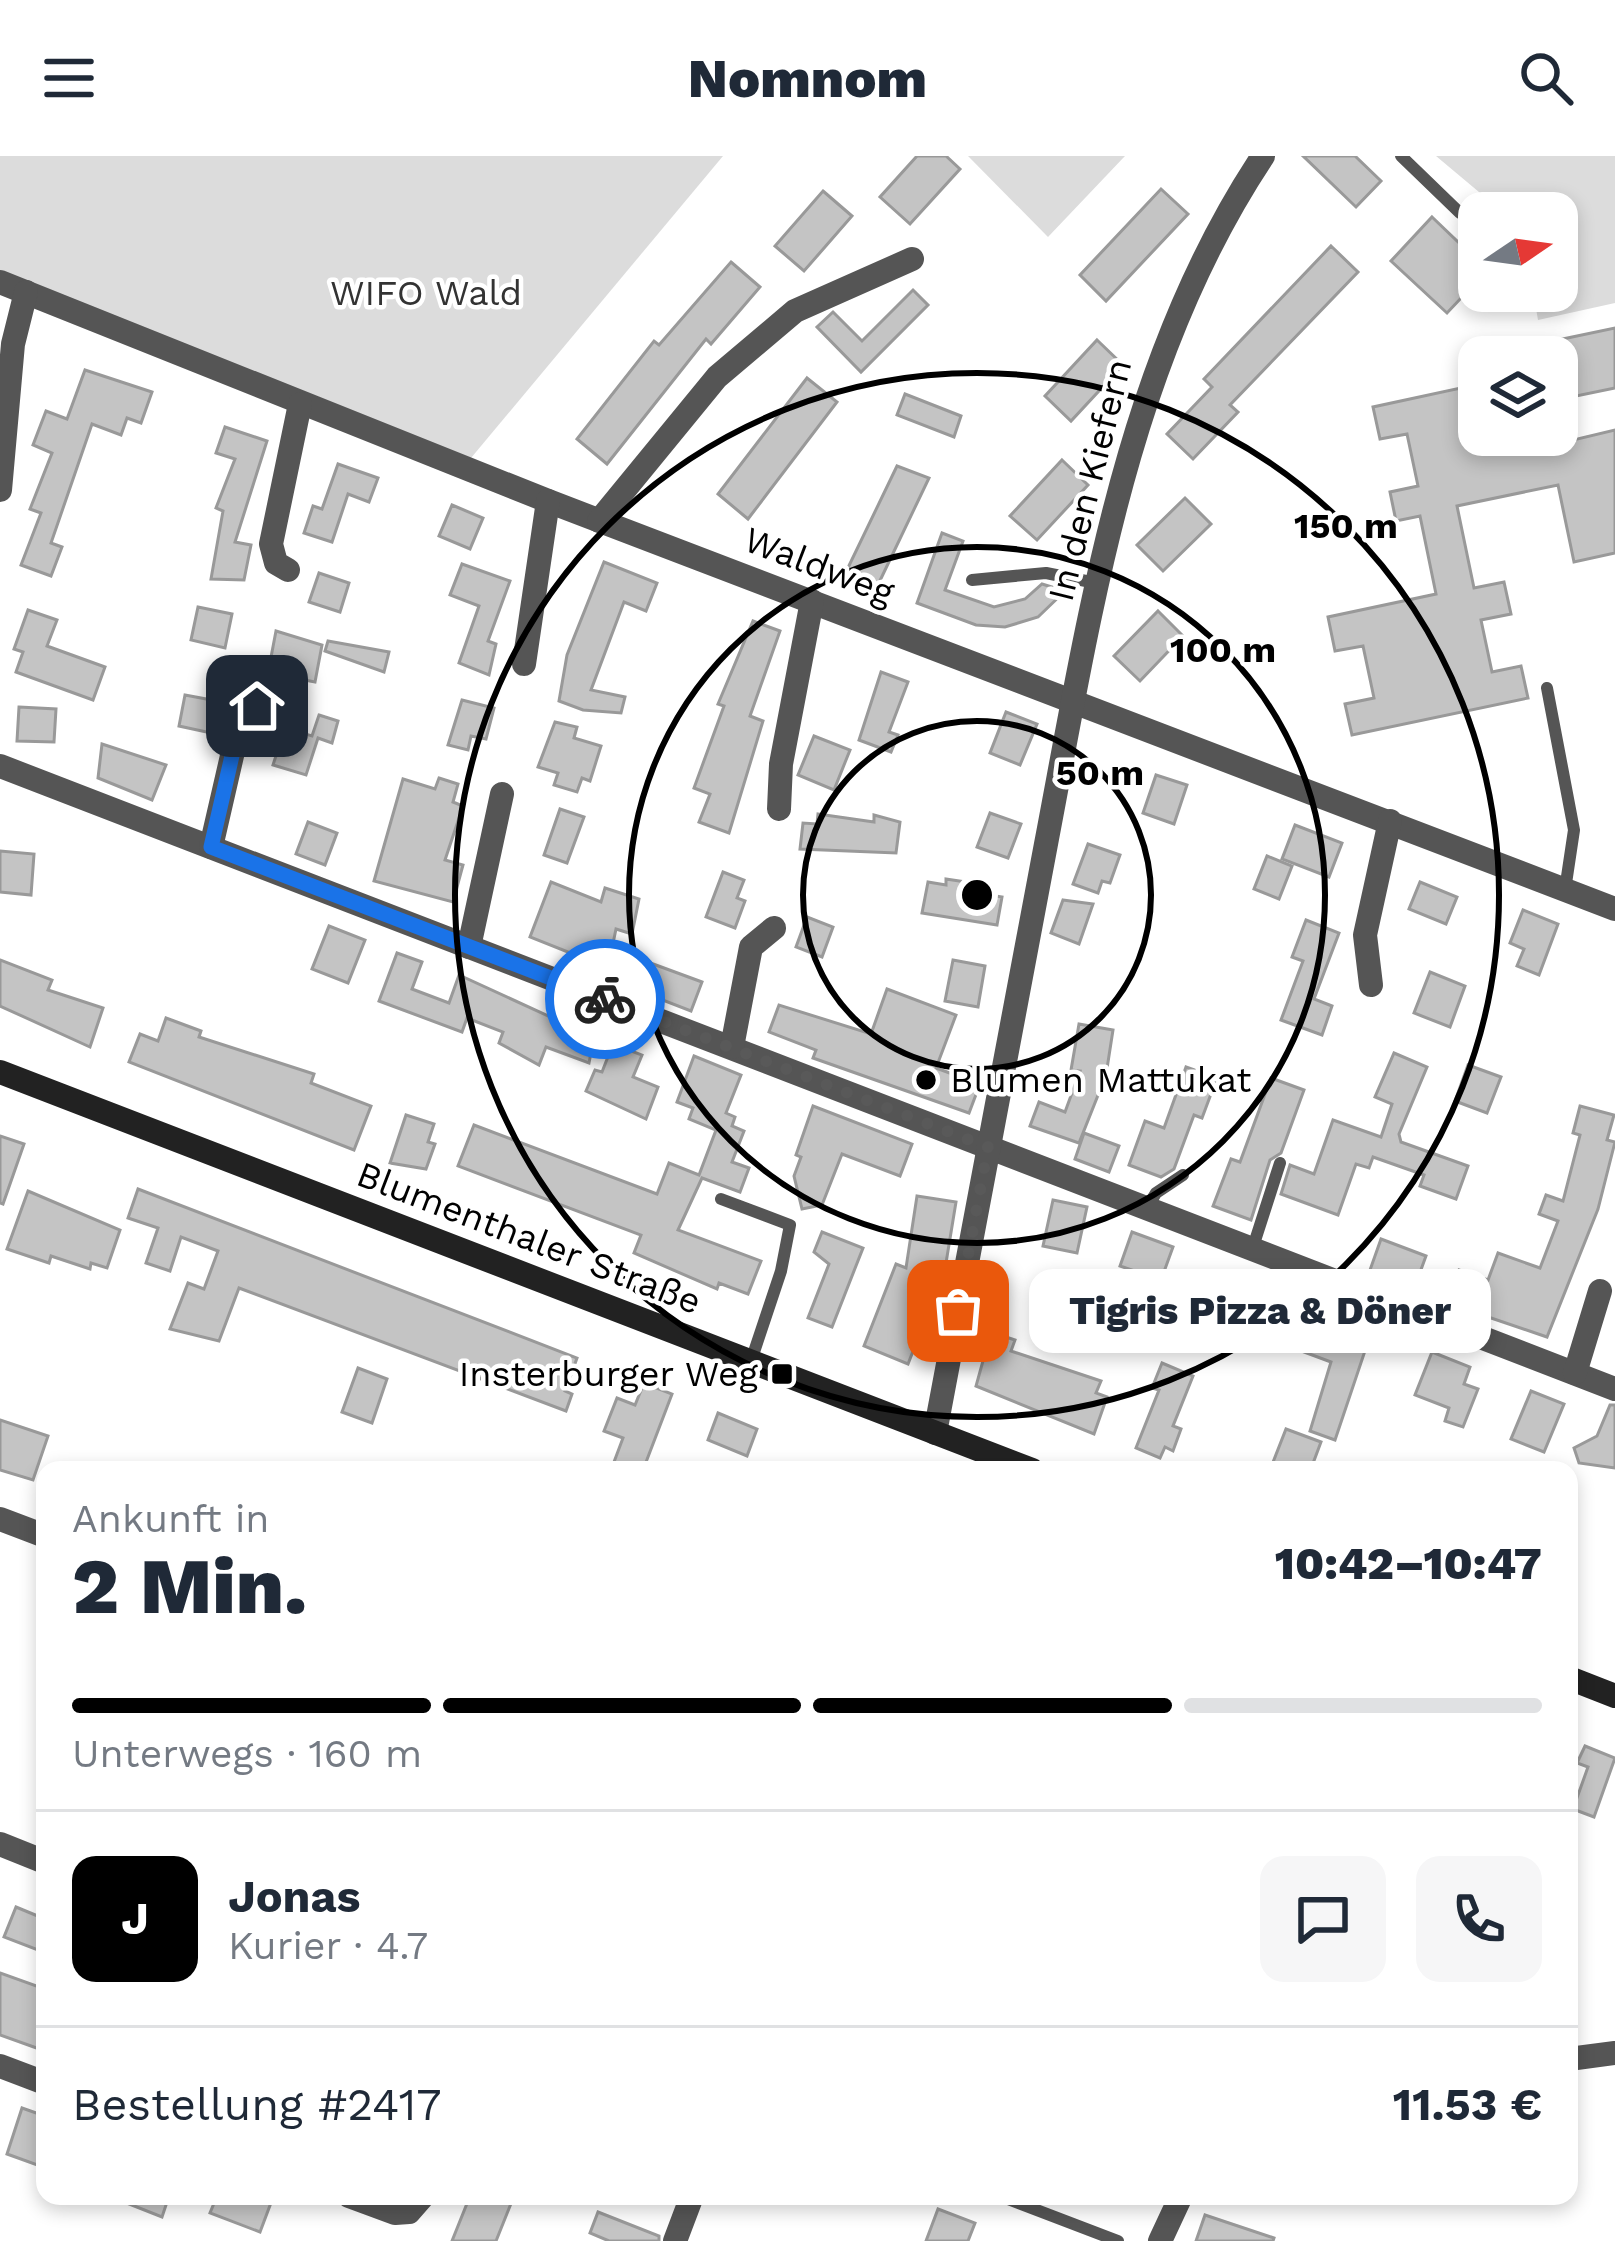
<!DOCTYPE html>
<html lang="de">
<head>
<meta charset="utf-8">
<style>
	body { margin:0; font-family:"Work Sans",sans-serif; background:#f6f6f7; color:#1f2937; height:100vh; display:flex; flex-direction:column; font-size:45px; white-space:nowrap }
	* { box-sizing:border-box; margin:0 }
	p { font-size:39px; color:#747a83 }
	.icon { flex:none; width:66px; height:66px; fill:none; stroke:currentColor; stroke-width:2; stroke-linecap:round; stroke-linejoin:round }
	.map { position:relative; flex:1; overflow:hidden }
	.details { position:absolute; left:36px; top:1305px; width:1542px; height:744px; display:flex; flex-direction:column; background:#fff; border-radius:24px; box-shadow:0 6px 18px #0003 }
	.details>* { flex:none }
	.needle { width:78px; rotate:77deg }
	.controls { position:absolute; left:1458px; top:36px; display:grid; gap:24px }
	.controls a { display:grid; place-items:center; width:120px; height:120px; border-radius:24px; background:#fff; box-shadow:0 6px 18px #0003; font-size:60px }
	.pin { position:absolute; display:grid; place-items:center; width:102px; height:102px; color:#fff; margin:-51px; border-radius:24px; box-shadow:0 6px 18px #0006 }
	.courier { position:absolute; display:grid; place-items:center; width:120px; height:120px; margin:-60px; border:9px solid #1a73e8; border-radius:50%; background:#fff; color:#222; box-shadow:0 3px 15px #0007 }
	.bubble { position:absolute; height:84px; border-radius:24px; background:#fff; box-shadow:0 6px 18px #0003; font-size:39px; font-weight:800; line-height:84px; text-align:center }
	.overview em { font-style:normal; font-weight:800 }
	.overview div { display:flex; flex-direction:column-reverse }
	.overview { display:flex; align-items:center; justify-content:space-between; height:204px; padding:0 36px }
	h1 { font-size:78px; font-weight:800; line-height:90px }
	.bar { display:grid; grid-template-columns:repeat(4,1fr); gap:18px 12px; align-content:center; height:144px; padding:0 36px }
	.bar i { height:15px; border-radius:9px; background:#e0e1e3 }
	.bar .current { background:#000 }
	.bar p { grid-column:span 4 }
	.line { display:flex; align-items:center; gap:30px; padding:0 36px; border-top:3px solid #e0e1e3 }
	.line div { flex:1 }
	.round { display:grid; place-items:center; flex:none; width:126px; height:126px; border-radius:24px; background:#f6f6f7 }
	header { display:flex; justify-content:space-between; align-items:center; height:156px; padding:0 36px; background:#fff; font-size:54px; font-weight:800 }
	.map>svg:first-child { display:block }
	.green { fill:#dcdcdc }
	.building { fill:#c4c4c4; stroke:#999; stroke-width:3 }
	.lines { fill:none; stroke-linecap:round; stroke-linejoin:round }
	.lane { stroke:#555; stroke-width:12 }
	.street { stroke:#555; stroke-width:24 }
	.secondary { stroke:#222; stroke-width:24 }
	.done { stroke:#595959; stroke-width:12; stroke-dasharray:0 21.6 }
	.route { stroke:#1a73e8; stroke-width:15 }
	.ring { fill:none; stroke:#000; stroke-width:6 }
	.poi-dot { fill:#000; stroke:#fff; stroke-width:4.5 }
	.labels { text-anchor:middle; dominant-baseline:central; stroke-width:9; stroke-linejoin:round; paint-order:stroke }
	.park-label { font-size:36px; fill:#333; stroke:#fff }
	.street-label { font-size:36px; fill:#000; stroke:#fff }
	.poi-label { font-size:36px; fill:#000; stroke:#fff; text-anchor:start }
	.centre { fill:#000; stroke:#fff; stroke-width:6 }
	.ring-label { font-size:36px; text-anchor:middle; font-weight:bold; fill:#000; stroke:#fff; stroke-width:9; stroke-linejoin:round; paint-order:stroke }
</style>
</head>
<body>
<header><svg class="icon" aria-label="menu" viewBox="0 0 24 24"><path d="M4 6h16M4 12h16M4 18h16"/></svg>Nomnom<svg class="icon" aria-label="search" viewBox="0 0 24 24"><circle cx="10" cy="10" r="6"/><path d="M15 15l6 6"/></svg></header>
<div class="map">
<svg width="1615" height="2085" viewBox="0 0 1615 2085">
	<rect width="100%" height="100%" fill="#fff"/>
	<g class="green">
		<polygon points="0,0 723,0 471,302 0,118"/>
		<polygon points="968,0 1125,0 1048,81"/>
		<polygon points="1436,0 1615,0 1615,147 1538,164 1533,135 1557,135 1557,57 1504,57"/>
	</g>
	<g class="building">
		<polygon points="917,0 946,0 960,13 910,68 880,41"/>
		<polygon points="1303,0 1355,0 1381,25 1356,51"/>
		<polygon points="1161,33 1188,58 1106,145 1080,119"/>
		<polygon points="823,35 852,60 804,115 775,90"/>
		<polygon points="1432,61 1479,106 1479,123 1447,157 1391,105"/>
		<polygon points="1331,90 1358,116 1230,249 1238,256 1193,303 1167,278 1212,231 1204,223"/>
		<polygon points="731,106 760,131 711,188 706,183 607,308 577,283 654,185 659,189"/>
		<polygon points="913,134 928,149 861,216 817,171 833,156 862,185"/>
		<polygon points="1615,172 1615,232 1557,244 1557,201 1516,201 1515,193"/>
		<polygon points="1097,184 1123,209 1071,265 1045,240"/>
		<polygon points="85,214 152,236 141,267 127,262 121,279 92,268 51,387 62,391 51,420 21,409 41,357 30,353 52,297 33,289 46,255 67,263"/>
		<polygon points="807,222 837,246 748,363 718,338"/>
		<polygon points="1479,228 1479,279 1560,279 1561,287 1615,274 1615,397 1574,406 1558,329 1457,350 1474,432 1504,426 1511,458 1481,464 1492,516 1521,510 1528,542 1352,579 1345,548 1374,542 1363,490 1335,495 1328,461 1436,438 1420,360 1396,365 1390,336 1418,330 1407,278 1380,283 1373,251"/>
		<polygon points="905,238 961,260 954,281 897,259"/>
		<polygon points="225,271 267,285 235,386 251,389 244,424 211,423 223,355 216,352 235,303 216,297"/>
		<polygon points="1062,304 1088,329 1037,384 1010,360"/>
		<polygon points="338,308 378,322 369,346 348,338 332,386 304,377 313,350 322,353"/>
		<polygon points="897,310 929,322 876,433 844,420"/>
		<polygon points="1185,342 1211,368 1163,415 1137,389"/>
		<polygon points="452,349 483,362 470,393 439,380"/>
		<polygon points="942,377 963,385 945,434 994,451 1025,443 1042,428 1065,435 1038,461 1005,471 976,469 917,447"/>
		<polygon points="604,406 657,427 646,455 624,446 591,534 625,541 621,557 583,554 559,545 567,499"/>
		<polygon points="462,408 510,425 488,485 496,488 489,519 459,507 479,450 450,439"/>
		<polygon points="319,417 349,427 340,456 309,446"/>
		<polygon points="198,451 232,458 225,492 191,484"/>
		<polygon points="28,454 57,464 47,490 105,511 93,544 16,516 23,496 14,493"/>
		<polygon points="1158,455 1183,480 1140,525 1114,500"/>
		<polygon points="753,465 780,475 750,560 763,565 729,677 699,666 710,638 694,632 724,550 718,548"/>
		<polygon points="276,475 322,489 315,526 268,517"/>
		<polygon points="328,485 389,496 384,516 325,495"/>
		<polygon points="881,516 908,526 889,576 898,579 891,596 859,584"/>
		<polygon points="185,539 217,545 211,577 179,570"/>
		<polygon points="462,544 494,552 486,583 471,580 468,594 448,589"/>
		<polygon points="19,551 56,553 54,586 17,585"/>
		<polygon points="1006,556 1037,568 1020,609 990,597"/>
		<polygon points="319,559 338,565 332,587 318,582 306,619 273,609 285,572 312,580"/>
		<polygon points="555,566 577,571 574,582 601,590 590,625 582,622 577,636 554,629 558,617 538,611"/>
		<polygon points="814,580 850,594 834,634 798,619"/>
		<polygon points="102,588 166,609 152,644 98,622"/>
		<polygon points="1156,619 1187,629 1174,668 1143,657"/>
		<polygon points="439,622 458,628 453,646 463,650 445,704 463,709 453,746 374,725 403,623 435,633"/>
		<polygon points="560,653 584,661 567,707 544,699"/>
		<polygon points="990,657 1021,668 1008,702 977,691"/>
		<polygon points="818,658 874,666 874,659 900,666 896,697 800,693 803,667 817,668"/>
		<polygon points="308,666 337,677 325,709 296,698"/>
		<polygon points="1295,669 1342,687 1329,721 1282,703"/>
		<polygon points="1088,688 1120,699 1110,727 1102,725 1098,737 1073,728"/>
		<polygon points="0,695 34,698 31,739 0,736"/>
		<polygon points="1267,700 1292,710 1279,743 1254,733"/>
		<polygon points="723,716 744,724 737,742 745,745 735,772 706,761"/>
		<polygon points="946,723 966,726 964,735 1002,741 997,769 922,757 928,726 946,729"/>
		<polygon points="551,726 601,746 605,732 639,743 632,778 616,773 605,826 584,817 588,804 530,781"/>
		<polygon points="1420,726 1457,741 1446,768 1409,753"/>
		<polygon points="1063,744 1093,748 1079,788 1051,777"/>
		<polygon points="1523,754 1558,768 1539,819 1517,810 1524,793 1510,787"/>
		<polygon points="807,761 833,771 822,801 796,791"/>
		<polygon points="1306,764 1339,777 1314,843 1332,850 1322,879 1281,864 1303,805 1292,801"/>
		<polygon points="329,770 365,784 348,827 312,813"/>
		<polygon points="397,797 422,806 412,833 449,847 459,819 594,881 589,907 546,891 539,909 499,887 503,876 467,862 462,876 379,845"/>
		<polygon points="0,804 52,824 48,834 103,852 90,891 0,850"/>
		<polygon points="953,804 985,810 978,851 945,845"/>
		<polygon points="645,805 702,826 691,855 634,833"/>
		<polygon points="1430,816 1465,830 1450,871 1414,857"/>
		<polygon points="887,833 956,859 936,912 980,928 969,957 813,902 816,894 769,876 779,849 871,878"/>
		<polygon points="166,862 201,875 199,881 314,918 311,927 371,950 354,994 129,906 140,878 158,885"/>
		<polygon points="1079,868 1113,874 1106,919 1079,987 1030,970 1039,946 1065,956 1080,915 1071,914"/>
		<polygon points="613,888 642,899 633,921 658,931 646,963 586,935 595,914 602,916"/>
		<polygon points="1394,897 1427,911 1399,978 1401,986 1468,1010 1456,1043 1420,1030 1424,1019 1373,1001 1369,1012 1356,1008 1338,1059 1281,1038 1290,1009 1314,1018 1333,964 1381,981 1392,948 1375,941"/>
		<polygon points="694,900 741,919 726,957 735,961 732,970 744,975 732,1006 749,1012 740,1036 702,1022 678,1074 761,1105 748,1138 719,1127 717,1133 634,1097 641,1079 458,1010 474,969 657,1038 669,1007 699,1019 716,974 689,963 693,952 677,946"/>
		<polygon points="1468,909 1501,921 1487,957 1455,945"/>
		<polygon points="1186,911 1217,922 1202,962 1194,959 1174,1013 1161,1021 1129,1009 1145,965 1164,972"/>
		<polygon points="1271,922 1304,934 1281,997 1270,1004 1251,1064 1213,1050 1231,1003 1240,1006"/>
		<polygon points="813,950 912,988 900,1020 842,998 822,1049 802,1053 794,1020 801,1001 796,999"/>
		<polygon points="1580,950 1614,959 1607,984 1615,986 1598,1053 1547,1181 1447,1147 1459,1114 1488,1124 1498,1097 1540,1112 1558,1065 1539,1058 1546,1039 1563,1045 1580,979 1573,977"/>
		<polygon points="406,959 434,968 428,986 435,988 426,1013 390,1007"/>
		<polygon points="1084,977 1119,990 1109,1016 1075,1003"/>
		<polygon points="0,980 24,988 3,1048 0,1047"/>
		<polygon points="138,1033 577,1202 565,1235 572,1238 566,1255 239,1132 219,1185 170,1173 188,1127 204,1133 218,1095 181,1081 170,1115 146,1107 158,1072 128,1062"/>
		<polygon points="28,1035 120,1074 107,1112 91,1107 90,1113 51,1100 49,1107 7,1093"/>
		<polygon points="917,1040 956,1046 945,1113 908,1208 864,1190 896,1108 906,1112"/>
		<polygon points="1053,1044 1087,1051 1077,1097 1043,1090"/>
		<polygon points="822,1076 863,1092 832,1171 808,1162 829,1108 814,1096"/>
		<polygon points="1132,1076 1173,1091 1161,1124 1120,1110"/>
		<polygon points="1381,1083 1426,1100 1415,1130 1370,1114"/>
		<polygon points="1280,1140 1304,1149 1300,1159 1342,1175 1347,1161 1373,1171 1335,1284 1310,1275 1331,1206 1288,1190 1290,1183 1267,1174"/>
		<polygon points="991,1176 1015,1184 1011,1195 1101,1225 1096,1237 1107,1241 1094,1278 976,1230"/>
		<polygon points="1432,1196 1470,1211 1464,1228 1478,1233 1463,1271 1445,1265 1449,1252 1415,1239"/>
		<polygon points="1162,1207 1193,1220 1173,1270 1181,1273 1173,1295 1165,1291 1160,1302 1136,1292 1159,1234 1152,1232"/>
		<polygon points="358,1212 387,1223 372,1267 342,1256"/>
		<polygon points="644,1227 672,1238 643,1314 611,1314 623,1282 604,1275 617,1242 635,1249"/>
		<polygon points="1531,1235 1564,1248 1544,1296 1511,1283"/>
		<polygon points="1610,1249 1615,1249 1615,1312 1579,1307 1574,1292 1597,1280"/>
		<polygon points="718,1257 757,1273 747,1300 708,1284"/>
		<polygon points="0,1264 48,1280 33,1324 0,1314"/>
		<polygon points="1286,1273 1321,1286 1312,1310 1270,1314"/>
		<polygon points="1585,1590 1615,1602 1594,1661 1573,1653 1588,1611 1577,1607"/>
		<polygon points="16,1751 45,1763 38,1794 4,1781"/>
		<polygon points="0,1817 45,1833 45,1895 0,1879"/>
		<polygon points="22,1952 45,1960 40,2010 7,1998"/>
		<polygon points="109,2040 169,2040 162,2061"/>
		<polygon points="217,2040 272,2044 260,2076 210,2057"/>
		<polygon points="470,2040 514,2040 496,2085 452,2085"/>
		<polygon points="938,2053 975,2067 968,2085 926,2085"/>
		<polygon points="598,2056 659,2080 659,2085 609,2085 590,2077"/>
		<polygon points="1205,2059 1274,2082 1273,2085 1196,2085"/>
	</g>
	<g class="lines">
		<g class="lane">
			<polyline points="1401,0 1460,57"/>
			<polyline points="972,424 1046,417 1096,427"/>
			<polyline points="1547,532 1574,674 1565,734"/>
			<polyline points="721,1043 790,1069 781,1115 751,1205"/>
			<polyline points="1148,1050 1156,1037 1183,1019"/>
			<polyline points="1253,1091 1280,1007"/>
			<polyline points="1000,2040 1118,2085"/>
		</g>
		<g class="street">
			<polyline points="0,126 548,345 1615,753"/>
			<polyline points="0,334 13,188 26,136"/>
			<polyline points="599,365 717,221 795,155 912,103"/>
			<polyline points="288,414 276,407 271,388 300,248"/>
			<polyline points="524,508 548,345"/>
			<polyline points="0,610 1615,1233"/>
			<polyline points="779,653 781,608 812,445"/>
			<polyline points="211,691 240,565 257,550"/>
			<polyline points="469,791 502,638"/>
			<polyline points="1371,829 1365,779 1390,665"/>
			<polyline points="732,891 751,791 774,772"/>
			<polyline points="1575,1217 1600,1135"/>
			<path d="M935 1277C972 1081 1009 884 1046 688 1091 452 1127 204 1263 0"/>
			<polyline points="0,1363 45,1380"/>
			<polyline points="0,1688 45,1706"/>
			<polyline points="1569,1903 1615,1897"/>
			<polyline points="0,1910 45,1927"/>
			<polyline points="349,2040 395,2057 409,2056 423,2040"/>
			<polyline points="675,2085 692,2040"/>
			<polyline points="1160,2085 1181,2040"/>
		</g>
		<g class="secondary">
			<polyline points="0,916 1032,1314"/>
			<polyline points="1569,1522 1615,1540"/>
		</g>
	</g>
	<g class="lines">
		<polyline class="done" points="605,843 988,991 958,1155"/>
		<polyline class="route" points="257,550 240,565 211,691 605,843"/>
	</g>
	<g class="ring">
		<circle cx="977" cy="739" r="174"/>
		<circle cx="977" cy="739" r="348"/>
		<circle cx="977" cy="739" r="522"/>
	</g>
	<g class="poi-dot">
		<circle cx="926" cy="924" r="12"/>
		<rect x="770" y="1206" width="24" height="24" rx="6"/>
	</g>
	<g class="labels">
		<g class="park-label">
			<text x="426" y="137">WIFO Wald</text>
		</g>
		<g class="street-label">
			<text transform="translate(1090 324) rotate(-76)">In den Kiefern</text>
			<text transform="translate(819 410) rotate(21)">Waldweg</text>
			<text transform="translate(529 1082) rotate(21)">Blumenthaler Straße</text>
		</g>
		<g class="poi-label">
			<text x="950" y="924">Blumen Mattukat</text>
			<text x="758" y="1218" text-anchor="end">Insterburger Weg</text>
		</g>
	</g>
	<circle cx="977" cy="739" r="18" class="centre"/>
	<g class="ring-label">
		<text x="1346" y="382">150 m</text>
		<text x="1223" y="506">100 m</text>
		<text x="1100" y="629">50 m</text>
	</g>
</svg>
<div class="controls">
<a><svg class="needle" viewBox="-14 -14 28 28"><path d="M0-13l5 13h-10z" fill="#e53935"/><path d="M0 13l5-13h-10z" fill="#747a83"/></svg></a>
<a><svg class="icon" aria-label="layers" viewBox="0 0 24 24"><path d="M12 4l9 5-9 5-9-5zM3 14l9 5 9-5"/></svg></a>
</div>
<div class="pin" style="left:958px;top:1155px;background:#ea580c"><svg class="icon" aria-label="bag" viewBox="0 0 24 24"><path d="M5 8h14l-1 12H6zM9 8a3 3 0 0 1 6 0"/></svg></div>
<div class="pin" style="left:257px;top:550px;background:#1f2937"><svg class="icon" aria-label="home" viewBox="0 0 24 24"><path d="M3 11l9-7 9 7M6 9v11h12V9"/></svg></div>
<div class="courier" style="left:605px;top:843px"><svg class="icon" aria-label="bike" viewBox="0 0 24 24"><circle cx="6" cy="16" r="4"/><circle cx="18" cy="16" r="4"/><path d="M6 16l4-8h5l3 8M10 8l3 8H6M13 5h3"/></svg></div>
<div class="bubble" style="left:1029px;top:1113px;width:462px">Tigris Pizza &amp; Döner</div>
<section class="details">
<div class="overview"><div><h1>2 Min.</h1><p>Ankunft in</p></div><em>10:42–10:47</em></div>
<div class="bar"><i class="current"></i><i class="current"></i><i class="current"></i><i></i><p>Unterwegs · 160 m</p></div>
<div class="line" style="height:216px"><b class="round" style="background:#000;color:#fff">J</b><div><b>Jonas</b><p>Kurier · 4.7</p></div><a class="round"><svg class="icon" aria-label="chat" viewBox="0 0 24 24"><path d="M4 5h16v11H9l-5 4z"/></svg></a><a class="round"><svg class="icon" aria-label="phone" viewBox="0 0 24 24"><path d="M5 4h4l2 5-3 2q2 4 5 5l2-3 5 2v4C11 20 4 13 5 4z"/></svg></a></div>
<div class="line" style="height:156px"><div>Bestellung #2417</div><b>11.53 €</b></div>
</section>
</div>
</body>
</html>
